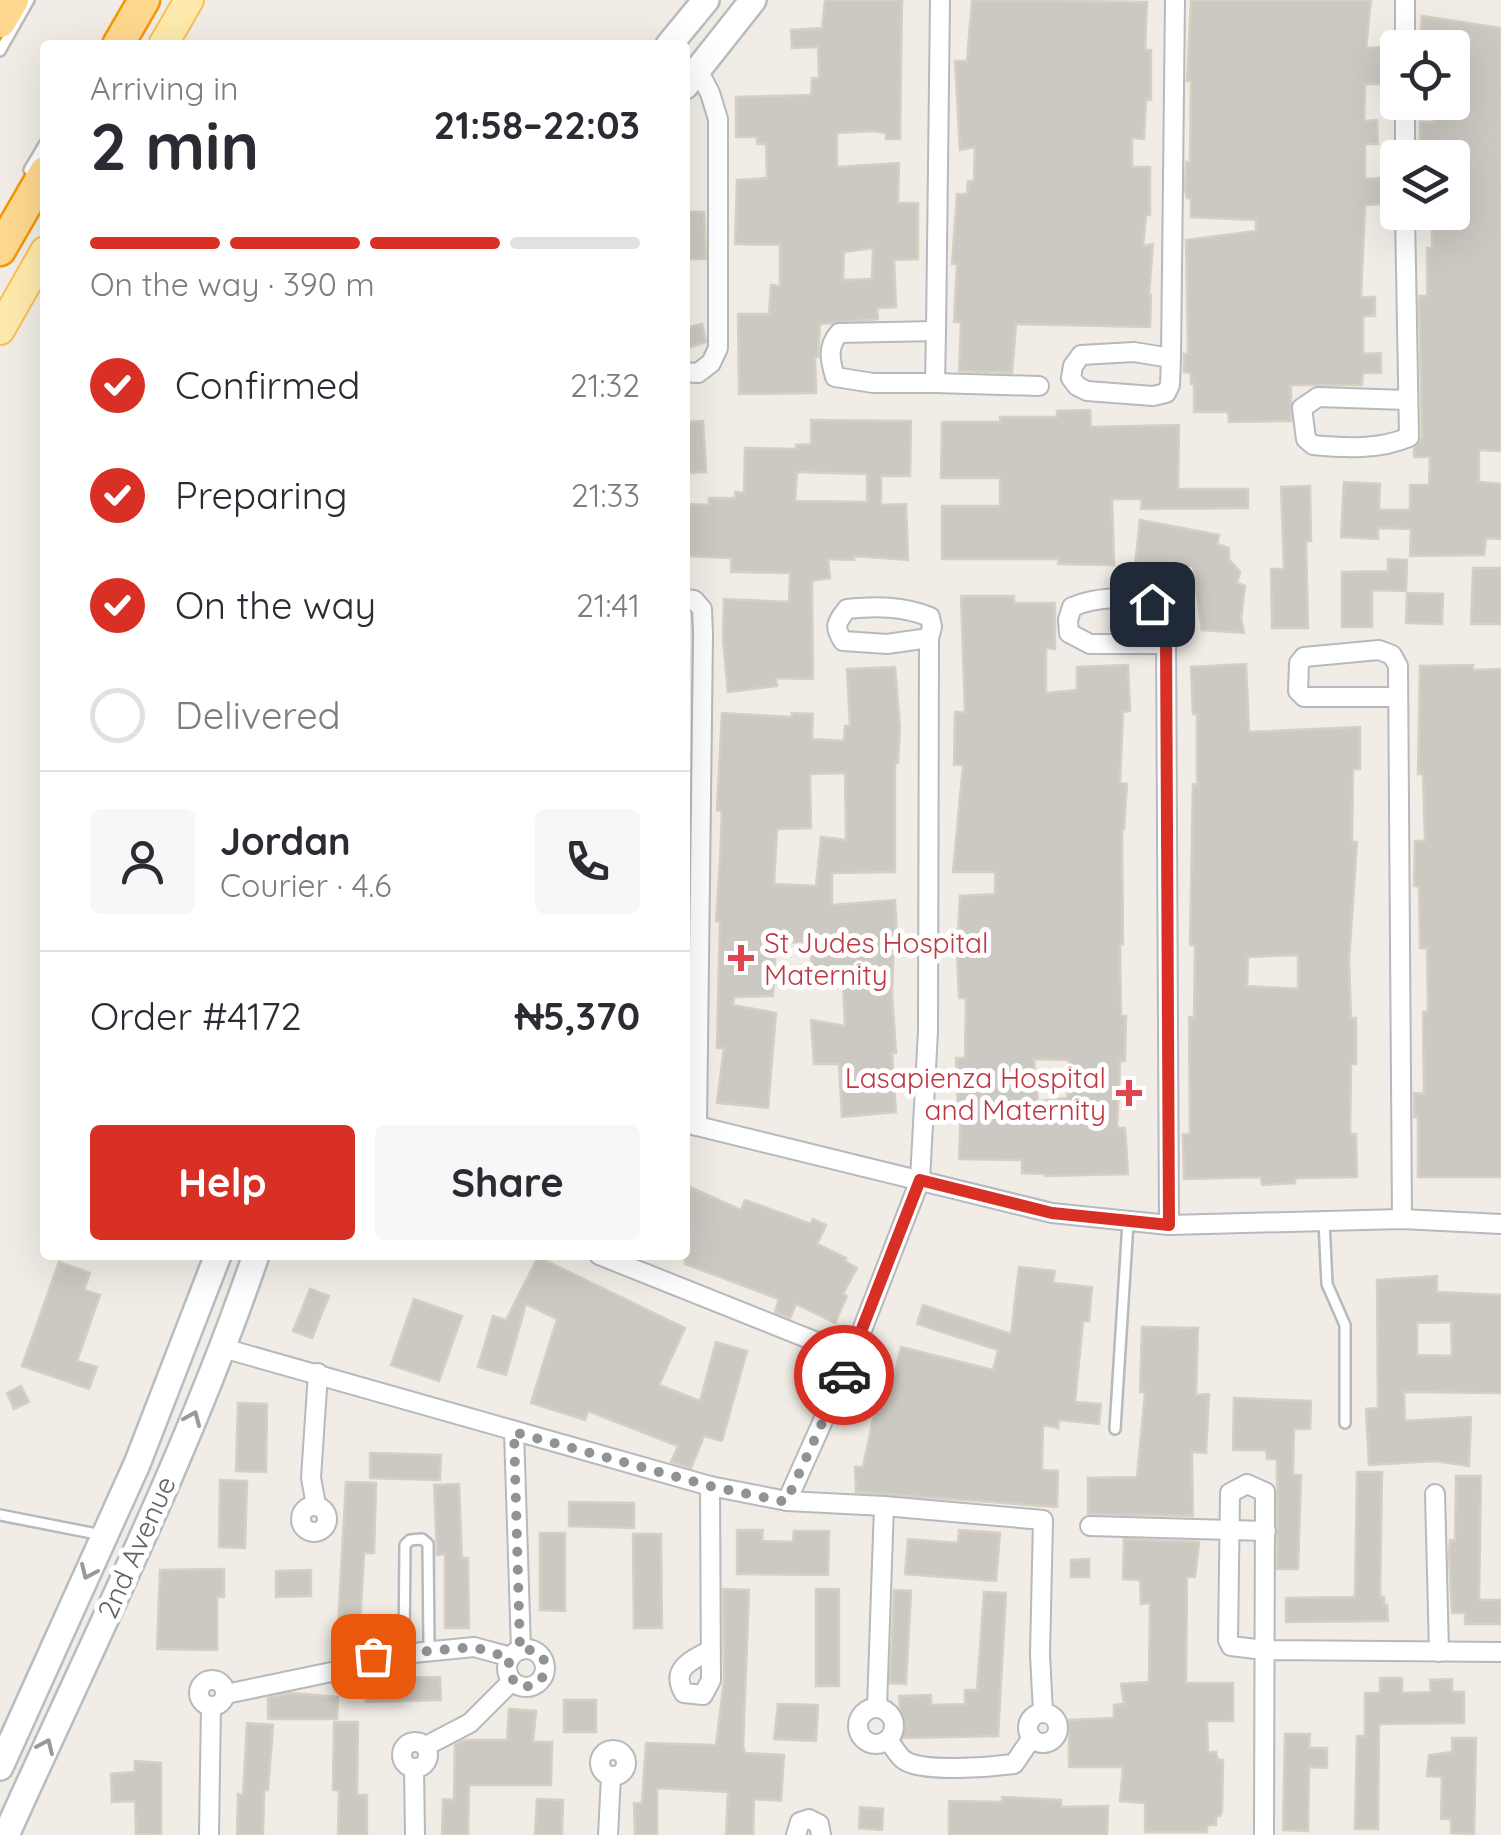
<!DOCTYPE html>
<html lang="en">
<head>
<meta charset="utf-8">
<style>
	body { margin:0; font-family:Quicksand,sans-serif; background:#f7f7f7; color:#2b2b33; height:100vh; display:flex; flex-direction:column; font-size:38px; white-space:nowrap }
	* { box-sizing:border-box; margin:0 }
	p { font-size:32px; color:#7c7c81 }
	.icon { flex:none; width:55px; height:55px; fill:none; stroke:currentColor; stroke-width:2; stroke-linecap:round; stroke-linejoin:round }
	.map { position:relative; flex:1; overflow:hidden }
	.details { position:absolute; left:40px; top:40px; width:650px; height:1220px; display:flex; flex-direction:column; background:#fff; border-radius:10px; box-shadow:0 10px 40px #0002 }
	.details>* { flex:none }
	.fabs { position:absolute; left:1380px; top:30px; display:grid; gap:20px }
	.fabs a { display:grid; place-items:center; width:90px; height:90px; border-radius:10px; background:#fff; box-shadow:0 10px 40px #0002; font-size:50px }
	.pin { position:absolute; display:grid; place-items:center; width:85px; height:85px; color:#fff; margin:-42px; border-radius:20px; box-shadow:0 5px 15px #0006 }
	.courier { position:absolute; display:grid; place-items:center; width:100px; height:100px; margin:-50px; border:8px solid #d93025; border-radius:50%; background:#fff; color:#222; box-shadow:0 2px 12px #0007 }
	.summary em { font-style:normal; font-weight:700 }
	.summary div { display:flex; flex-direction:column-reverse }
	.summary { display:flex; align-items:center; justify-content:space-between; height:170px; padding:0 50px }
	h1 { font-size:65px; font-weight:700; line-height:75px }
	.bar { display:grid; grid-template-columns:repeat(4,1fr); gap:15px 10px; align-content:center; height:120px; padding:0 50px }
	.bar i { height:12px; border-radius:8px; background:#e1e1e2 }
	.bar .on { background:#d93025 }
	.bar p { grid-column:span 4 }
	.line { display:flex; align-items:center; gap:25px; padding:0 50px; border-top:2px solid #e1e1e2 }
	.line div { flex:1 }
	.round { display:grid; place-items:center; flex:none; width:105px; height:105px; border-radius:10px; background:#f7f7f7 }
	ol { padding:0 50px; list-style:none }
	li { display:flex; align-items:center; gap:30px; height:110px }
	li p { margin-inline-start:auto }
	li .icon { padding:10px; border-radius:50%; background:#d93025; color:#fff; stroke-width:4 }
	li:last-child { color:#7c7c81 }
	li i { width:55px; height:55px; border:5px solid #e1e1e2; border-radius:50% }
	.primary-button { display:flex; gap:20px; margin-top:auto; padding:20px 50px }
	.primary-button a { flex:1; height:115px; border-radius:10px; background:#d93025; color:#fff; font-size:40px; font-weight:700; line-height:115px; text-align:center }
	.primary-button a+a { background:#f7f7f7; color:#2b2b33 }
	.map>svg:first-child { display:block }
	.building { fill:#ccc8c2; stroke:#d6cfc4; stroke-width:2.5; fill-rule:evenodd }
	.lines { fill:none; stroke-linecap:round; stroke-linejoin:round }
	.lane-casing { stroke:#b6b9bd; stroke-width:14 }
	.street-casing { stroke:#b6b9bd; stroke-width:22 }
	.secondary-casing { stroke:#b7bcc1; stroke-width:30 }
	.primary-casing { stroke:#fcbe54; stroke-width:32 }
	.highway-casing { stroke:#f79400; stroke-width:35 }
	.lane { stroke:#fff; stroke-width:9 }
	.street { stroke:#fff; stroke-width:18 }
	.secondary { stroke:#fff; stroke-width:25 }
	.primary { stroke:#ffeaad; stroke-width:28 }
	.highway { stroke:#ffd88f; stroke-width:30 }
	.oneway { stroke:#969a9c }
	.done { stroke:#919393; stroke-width:10; stroke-dasharray:0 18 }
	.route { stroke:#d93025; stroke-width:12 }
	.health-dot { fill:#e0444e; stroke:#fff; stroke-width:4 }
	.labels { text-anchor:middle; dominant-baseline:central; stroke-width:10; stroke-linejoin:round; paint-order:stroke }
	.health-label { font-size:28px; fill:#be3a42; stroke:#fff; text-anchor:start }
	.street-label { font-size:28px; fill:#5d6367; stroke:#fff }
</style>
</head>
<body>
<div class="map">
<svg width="1501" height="1835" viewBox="0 0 1501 1835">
	<rect width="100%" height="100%" fill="#f1ede6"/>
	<g class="building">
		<path d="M825 0H902L900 139H886V133L875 131 837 133V167L899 163 898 203H918V259L894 260 896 307 877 308 878 319 820 324 818 357H815L816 393 739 394 738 314H769L771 285 780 286V245L735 244 737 180 767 178 766 144H757V137H736V97L811 95 812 78H819L818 47 792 48 791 30 822 28ZM873 248 872 279 843 280 844 252Z"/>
		<polygon points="972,0 1147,2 1145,50 1151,50 1151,100 1146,100 1144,139 1132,138 1132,167 1150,167 1150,215 1146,215 1143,246 1153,244 1149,295 1151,295 1150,327 1016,324 1012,373 959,371 961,322 954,322 957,264 952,264 957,194 967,194 968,181 974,181 975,147 960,150 955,61 967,61"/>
		<polygon points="1191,0 1371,0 1366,48 1382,47 1382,84 1365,84 1364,121 1377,120 1378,144 1365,144 1365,179 1381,178 1382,204 1365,205 1361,297 1375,297 1375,316 1363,316 1363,354 1381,353 1381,373 1363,373 1362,385 1291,385 1291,421 1229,422 1228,412 1194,412 1194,384 1191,384 1191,373 1184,372 1184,354 1188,354 1186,240 1256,231 1256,220 1191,217 1191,198 1187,198 1185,189 1186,162 1190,162 1191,81 1187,81"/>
		<polygon points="1422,16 1501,28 1501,451 1479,450 1479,482 1501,484 1501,539 1486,538 1484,555 1410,556 1411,529 1378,528 1378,539 1341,537 1344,482 1380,484 1379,510 1410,510 1410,485 1429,485 1430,457 1414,457 1414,448 1422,437 1419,296 1427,296 1427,248 1432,248 1432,223 1452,223 1452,153 1434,153 1434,143 1420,143 1420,122 1434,122 1434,104 1452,104 1452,42 1420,36"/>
		<polygon points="689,212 704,212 706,259 689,259"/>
		<polygon points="702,324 706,342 685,349 685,328"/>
		<polygon points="1090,410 1091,427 1179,425 1178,489 1248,489 1248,508 1141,509 1142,499 1112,499 1114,565 1058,564 1059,559 942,559 942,506 1000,506 1000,478 941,478 942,422 1000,422 1000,417 1057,417 1057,411"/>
		<path d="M811 420 911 421 910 476H881V505L906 504 908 560 854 556V560L828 559 830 578 812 581 813 679 776 678 777 686 728 692 723 639 724 599 789 602 790 573 731 572V558L685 556V504L709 505V498H735V492L744 493 745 448 797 449 796 445 811 444ZM797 472 867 474V502L795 501Z"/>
		<polygon points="703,421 706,472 685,473 685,422"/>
		<polygon points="1310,486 1311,541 1306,541 1308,628 1272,628 1271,569 1284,569 1281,487"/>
		<polygon points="1140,520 1219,535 1217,544 1229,548 1229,559 1240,572 1237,583 1245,586 1241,619 1244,633 1202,630 1193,566 1135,565"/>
		<polygon points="1388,559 1407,560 1406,591 1372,590 1372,627 1342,627 1342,572 1388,571"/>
		<polygon points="1473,568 1501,568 1501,624 1471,624"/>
		<polygon points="1407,593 1443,594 1442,624 1406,623"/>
		<path d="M961 596H1014V603H1055V649L1046 648V693L1077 690V667L1128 665 1130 711 1123 712 1120 783 1127 784 1124 829H1122L1123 944H1120L1121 1016H1126L1125 1061H1120L1117 1128H1125L1128 1174 1045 1176V1174L1022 1173V1160L959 1159 961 1108H958L956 1058H965L966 998H959L957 953 960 896 995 894V872H953L963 765H954L955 712 965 713ZM1034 1059 1069 1060 1067 1098 1038 1101Z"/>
		<path d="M1246 664 1249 732 1360 727V769H1353L1352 842H1357L1349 960 1351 1018H1356V1064H1351L1350 1134H1356L1357 1177 1295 1178V1183L1262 1185 1261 1177 1184 1179 1183 1134H1190L1189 1017H1194L1195 945H1190L1193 784 1197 785V714H1193L1191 667ZM1298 955V989L1247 986 1248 957Z"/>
		<polygon points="1473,665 1473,670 1501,669 1501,1177 1418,1177 1418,1117 1414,1117 1414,1093 1424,1094 1423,1012 1428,1012 1427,948 1420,948 1419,886 1414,886 1415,841 1425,841 1423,774 1418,774 1420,666"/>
		<path d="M895 667 900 728 898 763H895V872L832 873V905L895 900 897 936 894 937 892 994 896 1053H892L896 1112 842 1117 839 1064H814L811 1020 845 1026 843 984 810 982 812 943 776 942 773 996 734 997 733 1005 776 1013 768 1108 717 1103 724 1048H717L720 922 716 921 720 863 722 811 717 810 722 713 792 717V713L813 714 812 739 844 741 845 726H850L847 669ZM845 773 846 840 821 837 816 886 774 884 777 829 811 828 810 774Z"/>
		<polygon points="685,1185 741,1210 745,1200 811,1224 813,1219 826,1225 817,1244 846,1258 845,1261 857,1268 843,1294 847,1296 835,1323 796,1304 790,1318 775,1312 779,1299 685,1264"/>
		<polygon points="538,1257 685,1328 659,1385 700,1401 716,1342 747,1351 722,1441 704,1436 691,1468 671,1462 678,1446 588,1411 585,1420 531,1403 557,1319 526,1304 506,1375 478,1367 493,1316 506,1320"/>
		<polygon points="59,1262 90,1273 84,1290 100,1295 77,1361 97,1367 89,1389 22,1366"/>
		<polygon points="1019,1267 1055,1271 1053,1283 1092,1287 1089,1321 1083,1321 1075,1402 1101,1404 1099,1424 1059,1420 1058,1428 1043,1425 1042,1470 1058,1471 1057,1507 856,1492 855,1467 863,1467 877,1400 888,1402 901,1347 993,1370 998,1350 917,1324 923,1305 1011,1334"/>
		<path d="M1437 1276V1292L1501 1295V1393L1404 1392 1405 1421 1471 1417 1469 1466 1436 1461 1369 1465 1366 1409 1378 1408 1377 1280ZM1451 1322 1452 1356 1417 1355V1323Z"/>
		<polygon points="310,1289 329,1296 312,1338 293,1331"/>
		<polygon points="414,1299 462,1316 439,1381 391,1365"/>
		<polygon points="1142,1327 1198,1328 1196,1395 1209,1394 1206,1453 1192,1452 1193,1516 1088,1514 1088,1478 1137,1477 1145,1392 1140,1392"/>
		<polygon points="21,1386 29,1402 14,1409 7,1393"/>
		<polygon points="1234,1398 1311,1401 1310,1429 1294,1429 1293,1475 1301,1475 1298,1569 1277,1569 1277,1459 1267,1459 1266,1450 1233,1450"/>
		<polygon points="238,1403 267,1404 266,1472 236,1471"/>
		<polygon points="370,1453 441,1455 440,1480 370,1478"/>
		<polygon points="1357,1472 1382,1472 1380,1597 1384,1597 1384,1606 1387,1605 1388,1621 1286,1622 1286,1598 1355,1597"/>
		<polygon points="1456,1476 1481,1476 1479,1600 1501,1600 1501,1624 1465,1624 1465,1613 1452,1613 1449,1554 1450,1540 1455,1541"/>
		<polygon points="220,1480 247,1481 245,1548 219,1547"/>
		<polygon points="346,1482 376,1483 374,1553 364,1553 360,1626 338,1625"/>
		<polygon points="459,1484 462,1558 468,1558 469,1628 445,1628 445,1554 437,1555 434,1485"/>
		<polygon points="569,1502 634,1503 634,1528 569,1526"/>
		<polygon points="737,1530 763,1530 762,1541 793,1542 794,1531 829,1531 828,1575 737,1574"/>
		<polygon points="959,1530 1000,1533 996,1581 905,1574 908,1539 958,1543"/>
		<polygon points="540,1533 565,1533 565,1611 540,1610"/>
		<polygon points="633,1534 661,1534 662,1628 634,1628"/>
		<polygon points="1124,1539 1199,1542 1195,1577 1187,1577 1186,1683 1233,1683 1233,1721 1207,1721 1208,1752 1216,1752 1218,1760 1223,1760 1222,1811 1220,1816 1216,1816 1216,1825 1207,1825 1207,1832 1145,1832 1145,1803 1120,1801 1123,1767 1069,1767 1069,1720 1114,1718 1114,1705 1124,1704 1121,1684 1149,1682 1150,1603 1141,1604 1140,1580 1123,1579"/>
		<polygon points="1089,1559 1089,1577 1071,1577 1071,1560"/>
		<polygon points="224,1569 224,1597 217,1597 217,1650 157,1649 160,1570"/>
		<polygon points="311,1570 311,1596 276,1597 276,1571"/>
		<polygon points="723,1589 749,1590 743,1746 745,1753 784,1755 781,1801 754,1799 753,1835 726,1835 728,1792 657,1788 657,1835 635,1835 634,1803 642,1803 646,1743 716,1745 724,1680"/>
		<rect x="816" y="1589" width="23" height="97"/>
		<polygon points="894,1590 911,1591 906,1684 890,1683"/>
		<polygon points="984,1592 1006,1593 998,1736 902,1738 899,1696 931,1695 931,1705 965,1704 965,1690 977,1690"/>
		<polygon points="440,1677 441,1700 366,1702 366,1678"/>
		<polygon points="1380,1678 1402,1678 1402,1693 1431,1692 1430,1680 1452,1679 1452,1692 1464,1692 1464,1723 1379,1724 1378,1829 1355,1829 1357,1736 1365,1736 1365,1693 1380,1693"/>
		<polygon points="291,1693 338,1697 337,1719 268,1719 268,1698"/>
		<rect x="564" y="1700" width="32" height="32"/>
		<polygon points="778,1704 818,1705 816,1741 774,1739"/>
		<polygon points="509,1709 536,1711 533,1742 552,1742 551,1785 469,1785 468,1835 442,1835 443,1799 454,1800 455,1745 465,1740 507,1740"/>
		<polygon points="334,1722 358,1722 357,1795 367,1795 367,1835 338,1835 339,1790 333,1790"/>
		<polygon points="247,1723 273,1725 268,1790 264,1790 263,1835 237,1835 238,1794 243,1795"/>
		<polygon points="1285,1734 1310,1734 1309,1748 1327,1748 1327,1768 1309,1767 1308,1831 1283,1830"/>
		<polygon points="1452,1738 1476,1738 1474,1834 1451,1833 1451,1819 1441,1819 1442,1777 1427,1776 1429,1755 1452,1752"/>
		<polygon points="135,1761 161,1763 161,1835 136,1834 135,1801 112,1802 111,1774 135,1772"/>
		<polygon points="1002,1797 1061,1800 1061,1807 1108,1806 1107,1835 949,1835 949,1801 1002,1802"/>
		<polygon points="537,1799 563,1800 562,1835 535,1835"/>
		<polygon points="860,1807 883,1809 882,1830 859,1828"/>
	</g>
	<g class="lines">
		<g class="lane-casing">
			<g id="lane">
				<polyline points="0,51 29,0"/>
				<polyline points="29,170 45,143"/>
				<polyline points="1324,1221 1327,1284 1345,1325 1345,1423"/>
				<polyline points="1115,1429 1128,1222"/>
				<polyline points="0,1515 102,1535"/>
				<polyline points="404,1653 405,1545 410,1540 422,1539 428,1544 429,1650"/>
			</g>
		</g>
		<g class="street-casing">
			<g id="street">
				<polyline points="1405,0 1405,48"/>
				<polyline points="1405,102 1405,158"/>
				<path d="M1405 212 1409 437C1380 450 1344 448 1313 445L1306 439 1302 408 1318 397 1406 400"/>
				<path d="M936 331 839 333C827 347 830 360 835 377L873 383H935L936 331 940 0"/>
				<polyline points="1171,358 1134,352 1081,355 1073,366 1071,378 1077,386 1087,391 1153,396 1166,393 1170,385 1171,358 1175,0"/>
				<polyline points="685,372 698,373 711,363 718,348 718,119 710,93 698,70"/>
				<polyline points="935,383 1039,386"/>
				<polyline points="685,599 694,600 702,609 703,634 697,1126"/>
				<path d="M1166 644H1090L1069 633 1068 620 1072 607C1093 598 1129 594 1151 604 1162 608 1163 621 1166 631L1169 1225"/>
				<polyline points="1398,697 1304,697 1298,691 1299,663 1304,657 1379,650 1392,655 1398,666 1402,1219"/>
				<polyline points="685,1123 1052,1213 1169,1225 1402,1219 1501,1224"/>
				<polyline points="599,1255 852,1356"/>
				<polyline points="223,1348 710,1486 787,1501 884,1506 1043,1520 1040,1655 1043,1712"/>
				<polyline points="514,1431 521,1650"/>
				<path d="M710 1486 711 1680 703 1695 684 1693C670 1669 691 1660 711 1650"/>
				<polyline points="1435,1494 1439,1652"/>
				<path d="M787 1501 852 1356 920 1180 928 1031 929 638 932 627 930 617C903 606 876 606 847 609 837 622 833 626 843 641L887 644 929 638"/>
				<polyline points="316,1505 311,1478 318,1373"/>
				<circle cx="314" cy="1519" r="13"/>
				<polyline points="1090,1526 1266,1531"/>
				<circle cx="526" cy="1668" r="19"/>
				<circle cx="212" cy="1693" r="13"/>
				<polyline points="226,1694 341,1670 373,1657 474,1647 511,1657"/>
				<polyline points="877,1707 884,1506"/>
				<circle cx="876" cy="1726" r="18"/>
				<circle cx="1043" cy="1728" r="15"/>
				<path d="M889 1741C893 1746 898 1756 904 1760 922 1773 991 1767 1014 1764L1031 1739"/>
				<circle cx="415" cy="1755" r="13"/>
				<polyline points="426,1746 470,1723 512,1681"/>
				<circle cx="613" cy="1763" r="13"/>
				<polyline points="414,1768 415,1835"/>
				<polyline points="209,1835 211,1706"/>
				<polyline points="608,1835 611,1776"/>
				<polyline points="796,1835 800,1822 809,1819 819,1824 821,1835"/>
				<polyline points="1264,1835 1265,1492 1247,1484 1230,1493 1228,1640 1231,1646 1264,1650 1501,1652"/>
			</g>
		</g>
		<g class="secondary-casing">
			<g id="secondary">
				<polyline points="669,45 706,0"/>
				<polyline points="685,86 753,0"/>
				<polyline points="0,1767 137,1464 218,1255"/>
				<path d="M6 1835C92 1644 188 1454 256 1255"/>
			</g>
		</g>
		<g class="primary-casing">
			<g id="primary">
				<polyline points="163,45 189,0"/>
				<polyline points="0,330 45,251"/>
			</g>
		</g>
		<g class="highway-casing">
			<g id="highway">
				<polyline points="0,22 13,0"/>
				<polyline points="118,45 144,0"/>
				<polyline points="0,250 45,172"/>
			</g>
		</g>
		<use href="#lane" class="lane"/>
		<use href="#street" class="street"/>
		<use href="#secondary" class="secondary"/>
		<use href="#primary" class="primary"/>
		<use href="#highway" class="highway"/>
	</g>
	<defs><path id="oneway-chevron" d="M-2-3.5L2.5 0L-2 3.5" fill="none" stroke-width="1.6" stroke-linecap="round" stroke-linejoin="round" transform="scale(2.5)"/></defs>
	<g class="oneway">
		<use href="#oneway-chevron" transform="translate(193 1418) rotate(-67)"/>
		<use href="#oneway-chevron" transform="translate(88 1572) rotate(114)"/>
		<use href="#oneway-chevron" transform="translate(46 1746) rotate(-66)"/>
	</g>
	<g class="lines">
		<path class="done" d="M373 1656 474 1647 510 1658C506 1673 510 1680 524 1688L542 1680 544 1660 534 1650H520L514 1432 710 1486 786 1502 844 1375"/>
		<polyline class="route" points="844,1375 920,1180 1052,1213 1169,1225 1166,631 1161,612 1152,604"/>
	</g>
	<g class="health-dot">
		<path d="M736 943h10v10h10v10h-10v10h-10v-10h-10v-10h10z"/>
		<path d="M1124 1078h10v10h10v10h-10v10h-10v-10h-10v-10h10z"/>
	</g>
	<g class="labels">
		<g class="health-label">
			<text x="764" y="942">St Judes Hospital<tspan x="764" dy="32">Maternity</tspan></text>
			<text x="1106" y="1077" text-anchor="end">Lasapienza Hospital<tspan x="1106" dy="32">and Maternity</tspan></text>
		</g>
		<g class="street-label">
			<text transform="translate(136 1547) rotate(-66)">2nd Avenue</text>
		</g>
	</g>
</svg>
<div class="fabs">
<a><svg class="icon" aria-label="locate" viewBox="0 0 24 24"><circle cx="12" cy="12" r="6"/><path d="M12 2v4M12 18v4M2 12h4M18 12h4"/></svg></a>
<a><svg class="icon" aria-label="layers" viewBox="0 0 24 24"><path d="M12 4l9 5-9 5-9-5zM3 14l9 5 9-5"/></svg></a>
</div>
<div class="pin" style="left:373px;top:1656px;background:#ea580c"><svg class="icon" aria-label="bag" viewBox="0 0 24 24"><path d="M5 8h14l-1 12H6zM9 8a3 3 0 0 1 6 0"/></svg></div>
<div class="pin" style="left:1152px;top:604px;background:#1f2937"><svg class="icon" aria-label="home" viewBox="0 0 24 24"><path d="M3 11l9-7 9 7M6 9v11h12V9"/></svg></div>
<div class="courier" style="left:844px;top:1375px"><svg class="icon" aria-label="car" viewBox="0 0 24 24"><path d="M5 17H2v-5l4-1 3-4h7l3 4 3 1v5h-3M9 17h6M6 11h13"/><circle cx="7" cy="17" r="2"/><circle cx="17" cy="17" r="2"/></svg></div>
<section class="details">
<div class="summary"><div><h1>2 min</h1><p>Arriving in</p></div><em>21:58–22:03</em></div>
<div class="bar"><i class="on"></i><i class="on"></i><i class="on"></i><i></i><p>On the way · 390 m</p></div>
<ol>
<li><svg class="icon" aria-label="check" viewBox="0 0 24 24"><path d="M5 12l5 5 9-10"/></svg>Confirmed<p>21:32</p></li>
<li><svg class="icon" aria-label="check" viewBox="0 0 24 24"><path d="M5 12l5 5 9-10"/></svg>Preparing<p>21:33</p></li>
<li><svg class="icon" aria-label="check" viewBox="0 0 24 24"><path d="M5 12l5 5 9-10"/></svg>On the way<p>21:41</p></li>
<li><i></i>Delivered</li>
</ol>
<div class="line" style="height:180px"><a class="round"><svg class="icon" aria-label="person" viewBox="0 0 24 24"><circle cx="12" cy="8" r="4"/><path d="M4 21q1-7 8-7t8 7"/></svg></a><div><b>Jordan</b><p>Courier · 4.6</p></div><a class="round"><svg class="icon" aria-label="phone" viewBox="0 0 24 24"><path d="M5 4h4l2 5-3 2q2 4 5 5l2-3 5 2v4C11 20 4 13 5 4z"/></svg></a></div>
<div class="line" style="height:130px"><div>Order #4172</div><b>₦5,370</b></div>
<div class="primary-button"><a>Help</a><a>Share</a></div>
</section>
</div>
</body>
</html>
